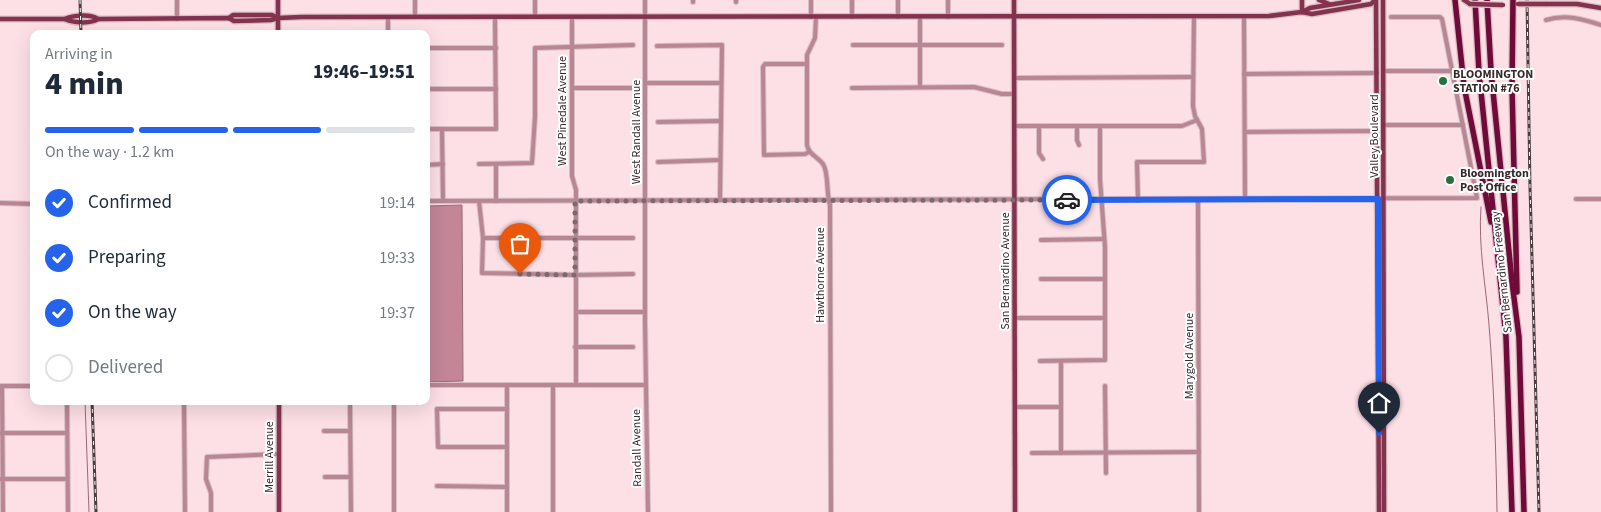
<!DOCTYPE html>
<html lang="en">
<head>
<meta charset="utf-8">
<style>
	body { margin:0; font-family:"Source Sans 3",sans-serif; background:#f6f6f7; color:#1f2937; height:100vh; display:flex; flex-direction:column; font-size:19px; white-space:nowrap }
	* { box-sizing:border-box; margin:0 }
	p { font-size:16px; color:#747a83 }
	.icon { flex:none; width:28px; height:28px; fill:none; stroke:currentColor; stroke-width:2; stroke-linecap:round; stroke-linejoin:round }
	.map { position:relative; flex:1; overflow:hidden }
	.drawer { position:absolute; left:30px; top:30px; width:400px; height:375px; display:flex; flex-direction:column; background:#fff; border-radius:10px; box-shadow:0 5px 20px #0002 }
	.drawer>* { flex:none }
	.pin { position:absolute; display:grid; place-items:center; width:42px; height:42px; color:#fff; margin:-51px -21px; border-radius:50% 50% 50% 0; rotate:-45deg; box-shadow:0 0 5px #0007 }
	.pin .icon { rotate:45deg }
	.courier { position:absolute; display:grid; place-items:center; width:50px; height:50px; margin:-25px; border:4px solid #2563eb; border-radius:50%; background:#fff; color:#222; box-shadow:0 1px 6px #0007 }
	.summary em { font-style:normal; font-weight:800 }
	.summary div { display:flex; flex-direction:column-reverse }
	.summary { display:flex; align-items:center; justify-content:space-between; height:85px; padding:0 15px }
	h1 { font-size:32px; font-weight:800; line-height:38px }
	.bar { display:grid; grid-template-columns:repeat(4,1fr); gap:8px 5px; align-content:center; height:60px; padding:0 15px }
	.bar i { height:6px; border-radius:4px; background:#e0e1e3 }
	.bar .on { background:#2563eb }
	.bar p { grid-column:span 4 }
	ol { padding:0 15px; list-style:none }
	li { display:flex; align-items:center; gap:15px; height:55px }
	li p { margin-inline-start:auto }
	li .icon { padding:5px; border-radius:50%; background:#2563eb; color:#fff; stroke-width:4 }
	li:last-child { color:#747a83 }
	li i { width:28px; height:28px; border:2px solid #e0e1e3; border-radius:50% }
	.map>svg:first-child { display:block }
	.water { fill:#c28697; stroke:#986a77 }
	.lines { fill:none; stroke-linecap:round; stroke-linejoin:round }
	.stream { stroke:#986a77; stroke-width:1 }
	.minor-casing { stroke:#d9bec5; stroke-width:6 }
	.major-casing { stroke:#d9bec5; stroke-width:7 }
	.highway-casing { stroke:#d9bec5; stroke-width:8 }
	.minor { stroke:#b78793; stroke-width:4 }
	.major { stroke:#84334f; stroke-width:4.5 }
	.highway { stroke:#700a38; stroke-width:5.5 }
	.rail-casing { stroke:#4a3d40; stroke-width:3 }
	.rail { stroke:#fff; stroke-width:1; stroke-dasharray:4; stroke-linecap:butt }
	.major-bridge-casing { stroke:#d9bec5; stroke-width:7; stroke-linecap:butt }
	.major-bridge { stroke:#84334f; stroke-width:4.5 }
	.done { stroke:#7b696d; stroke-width:5; stroke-dasharray:0 9 }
	.route { stroke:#2563eb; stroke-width:6 }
	.poi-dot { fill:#26713f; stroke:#fff; stroke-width:2 }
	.labels { text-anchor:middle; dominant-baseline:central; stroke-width:4; stroke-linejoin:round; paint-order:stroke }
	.poi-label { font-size:12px; font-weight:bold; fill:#352a2c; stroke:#fff; text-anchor:start }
	.street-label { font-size:12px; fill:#352a2c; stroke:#fff }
</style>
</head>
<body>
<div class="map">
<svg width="1601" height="512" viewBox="0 0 1601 512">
	<rect width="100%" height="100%" fill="#fddfe6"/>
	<polygon class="water" points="462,205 463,381 426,382 426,206"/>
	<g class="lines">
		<g class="stream">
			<path d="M1481 207C1478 247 1486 286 1489 325 1494 387 1496 450 1497 512"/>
			<polyline points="85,401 89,512"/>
		</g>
		<g class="minor-casing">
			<g id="minor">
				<polyline points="177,0 177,19"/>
				<polyline points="415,0 415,17"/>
				<polyline points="535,0 535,17"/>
				<polyline points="645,0 645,322 648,512"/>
				<polyline points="693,0 693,2"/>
				<polyline points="736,0 736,2"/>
				<polyline points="852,0 852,17"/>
				<polyline points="948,0 948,17"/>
				<polyline points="1244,16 1245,199"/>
				<polyline points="811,17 811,0"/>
				<path d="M816 17 815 38 807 55V145C809 155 817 156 823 164 829 173 826 193 830 205L831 512"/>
				<polyline points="898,17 898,0"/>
				<polyline points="388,18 388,34"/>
				<polyline points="572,18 572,176 576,190 576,384"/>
				<path d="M1546 20C1565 14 1583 19 1601 25"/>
				<polyline points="853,45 1002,45"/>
				<polyline points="657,46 722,45 720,200"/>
				<polyline points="426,48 496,48"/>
				<polyline points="807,64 765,64 763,67 764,155 805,154 809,152"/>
				<polyline points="1384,71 1452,71"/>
				<polyline points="1244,74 1377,73"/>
				<polyline points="1014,78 1193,77"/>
				<polyline points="646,83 721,83"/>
				<polyline points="920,87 920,17"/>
				<polyline points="572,88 632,88"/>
				<polyline points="852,88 974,87 1002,94 1014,94"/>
				<polyline points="426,89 496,89"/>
				<polyline points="658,122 720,121"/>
				<polyline points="1384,125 1463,125"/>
				<polyline points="1014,126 1182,126 1197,120"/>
				<polyline points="1039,126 1039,153 1043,159"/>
				<polyline points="1077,126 1077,140 1079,145"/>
				<polyline points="426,129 496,129 495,17"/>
				<polyline points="442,129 443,201"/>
				<polyline points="1245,132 1377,131"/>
				<polyline points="658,162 720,160"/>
				<polyline points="479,164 532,163 535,117 535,48 633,45"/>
				<polyline points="426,165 443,164"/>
				<polyline points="496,165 496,201"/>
				<polyline points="1576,199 1601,199"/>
				<polyline points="1138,200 1137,162 1204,162 1202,129 1195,116 1193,106 1194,16"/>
				<polyline points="1198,200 1199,512"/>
				<polyline points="426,201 1477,198 1442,19 1440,17 1391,17"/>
				<polyline points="479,201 483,238 482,273 575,275 633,274"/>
				<polyline points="0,203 34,204"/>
				<polyline points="483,238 633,238"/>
				<polyline points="1041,240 1104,239"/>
				<polyline points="1041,279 1105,279"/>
				<polyline points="576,312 645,312"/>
				<polyline points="1015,318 1105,318"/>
				<polyline points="575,347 633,347"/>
				<polyline points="1040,361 1105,360 1105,247 1100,179 1100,126"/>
				<polyline points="1061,361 1061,453"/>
				<polyline points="426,385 646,385"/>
				<polyline points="507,385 507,512"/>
				<polyline points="553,385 553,512"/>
				<polyline points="0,386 34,386"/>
				<polyline points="2,386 3,512"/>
				<polyline points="1105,386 1106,473"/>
				<polyline points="67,401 68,512"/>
				<polyline points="184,401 185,512"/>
				<polyline points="350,401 351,512"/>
				<polyline points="394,401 394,512"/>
				<polyline points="1015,407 1061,407"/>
				<polyline points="507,409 437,409 438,447 507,447"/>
				<polyline points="324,431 350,431"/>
				<polyline points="0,433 67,433"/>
				<polyline points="1032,453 1199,452"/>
				<polyline points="325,477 350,477"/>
				<polyline points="0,479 67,479"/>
				<polyline points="437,486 507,487"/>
				<polyline points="211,512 211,493 206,479 207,457 279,454"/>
			</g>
		</g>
		<g class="major-casing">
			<g id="major">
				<polyline points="278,0 278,34"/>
				<polyline points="1014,0 1015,512"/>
				<polyline points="1319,0 1329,4"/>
				<polyline points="1376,0 1379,512"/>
				<polyline points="1383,0 1384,512"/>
				<polyline points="1464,0 1470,4"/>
				<polyline points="1546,4 1577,4 1601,8"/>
				<polyline points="1302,12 1310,8 1359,0"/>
				<polyline points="1302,12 1302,0"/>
				<polyline points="229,18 233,15 272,15 278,18"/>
				<path d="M0 19H65C73 23 91 24 98 19L229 18 234 21 271 20 278 18 302 17 1269 16 1302 12 1312 14 1371 4 1375 0"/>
				<path d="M65 19C73 15 91 14 98 19"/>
				<polyline points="279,401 279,512"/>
			</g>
		</g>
		<g class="highway-casing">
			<g id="highway">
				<polyline points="1455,0 1464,86 1491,222"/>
				<polyline points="1475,0 1479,72 1506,337 1512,512"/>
				<polyline points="1487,0 1491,71 1512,282 1519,337 1524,512"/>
				<polyline points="1513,0 1512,87 1517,292"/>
			</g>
		</g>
		<use href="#minor" class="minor"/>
		<use href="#major" class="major"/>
		<use href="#highway" class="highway"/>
		<g class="rail-casing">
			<g id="rail">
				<polyline points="80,0 81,34"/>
				<polyline points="1527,0 1530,187 1539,512"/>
				<polyline points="92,401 96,512"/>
			</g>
		</g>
		<use href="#rail" class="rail"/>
		<g class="major-bridge-casing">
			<g id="major-bridge">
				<polyline points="1470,4 1503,5"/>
				<polyline points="1518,4 1546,4"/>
			</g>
		</g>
		<use href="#major-bridge" class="major-bridge"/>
	</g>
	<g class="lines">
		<polyline class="done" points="520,274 575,275 575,201 1067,200"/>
		<polyline class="route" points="1067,200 1378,199 1379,433"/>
	</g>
	<g class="poi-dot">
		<circle cx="1443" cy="81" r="5"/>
		<circle cx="1450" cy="180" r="5"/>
	</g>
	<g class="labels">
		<g class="poi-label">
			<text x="1453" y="74">BLOOMINGTON<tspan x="1453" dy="14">STATION #76</tspan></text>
			<text x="1460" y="173">Bloomington<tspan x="1460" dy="14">Post Office</tspan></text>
		</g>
		<g class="street-label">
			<text transform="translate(562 111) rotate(-90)">West Pinedale Avenue</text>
			<text transform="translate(636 132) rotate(-90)">West Randall Avenue</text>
			<text transform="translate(1374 136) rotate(-90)">Valley Boulevard</text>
			<text transform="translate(1005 271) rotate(-90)">San Bernardino Avenue</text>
			<text transform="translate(1502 272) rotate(-96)">San Bernardino Freeway</text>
			<text transform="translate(820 275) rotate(-90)">Hawthorne Avenue</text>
			<text transform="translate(1189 356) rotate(-90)">Marygold Avenue</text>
			<text transform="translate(637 448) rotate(-91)">Randall Avenue</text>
			<text transform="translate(269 457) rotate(-90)">Merrill Avenue</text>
		</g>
	</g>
</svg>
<div class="pin" style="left:520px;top:274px;background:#ea580c"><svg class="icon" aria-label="bag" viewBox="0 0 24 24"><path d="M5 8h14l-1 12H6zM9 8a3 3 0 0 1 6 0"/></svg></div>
<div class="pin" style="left:1379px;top:433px;background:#1f2937"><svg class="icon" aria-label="home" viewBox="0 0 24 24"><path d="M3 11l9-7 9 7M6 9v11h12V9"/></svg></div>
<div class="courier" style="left:1067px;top:200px"><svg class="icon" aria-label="car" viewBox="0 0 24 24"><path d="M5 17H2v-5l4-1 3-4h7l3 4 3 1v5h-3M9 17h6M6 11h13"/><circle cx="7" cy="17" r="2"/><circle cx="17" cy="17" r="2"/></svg></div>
<section class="drawer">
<div class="summary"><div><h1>4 min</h1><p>Arriving in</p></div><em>19:46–19:51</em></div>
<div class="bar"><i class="on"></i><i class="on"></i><i class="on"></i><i></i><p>On the way · 1.2 km</p></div>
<ol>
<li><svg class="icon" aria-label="check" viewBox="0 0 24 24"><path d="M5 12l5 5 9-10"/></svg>Confirmed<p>19:14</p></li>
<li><svg class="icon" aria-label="check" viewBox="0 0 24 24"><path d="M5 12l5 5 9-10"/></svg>Preparing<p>19:33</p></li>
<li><svg class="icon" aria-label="check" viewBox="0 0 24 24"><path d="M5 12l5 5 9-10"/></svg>On the way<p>19:37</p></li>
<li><i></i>Delivered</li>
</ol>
</section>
</div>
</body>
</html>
